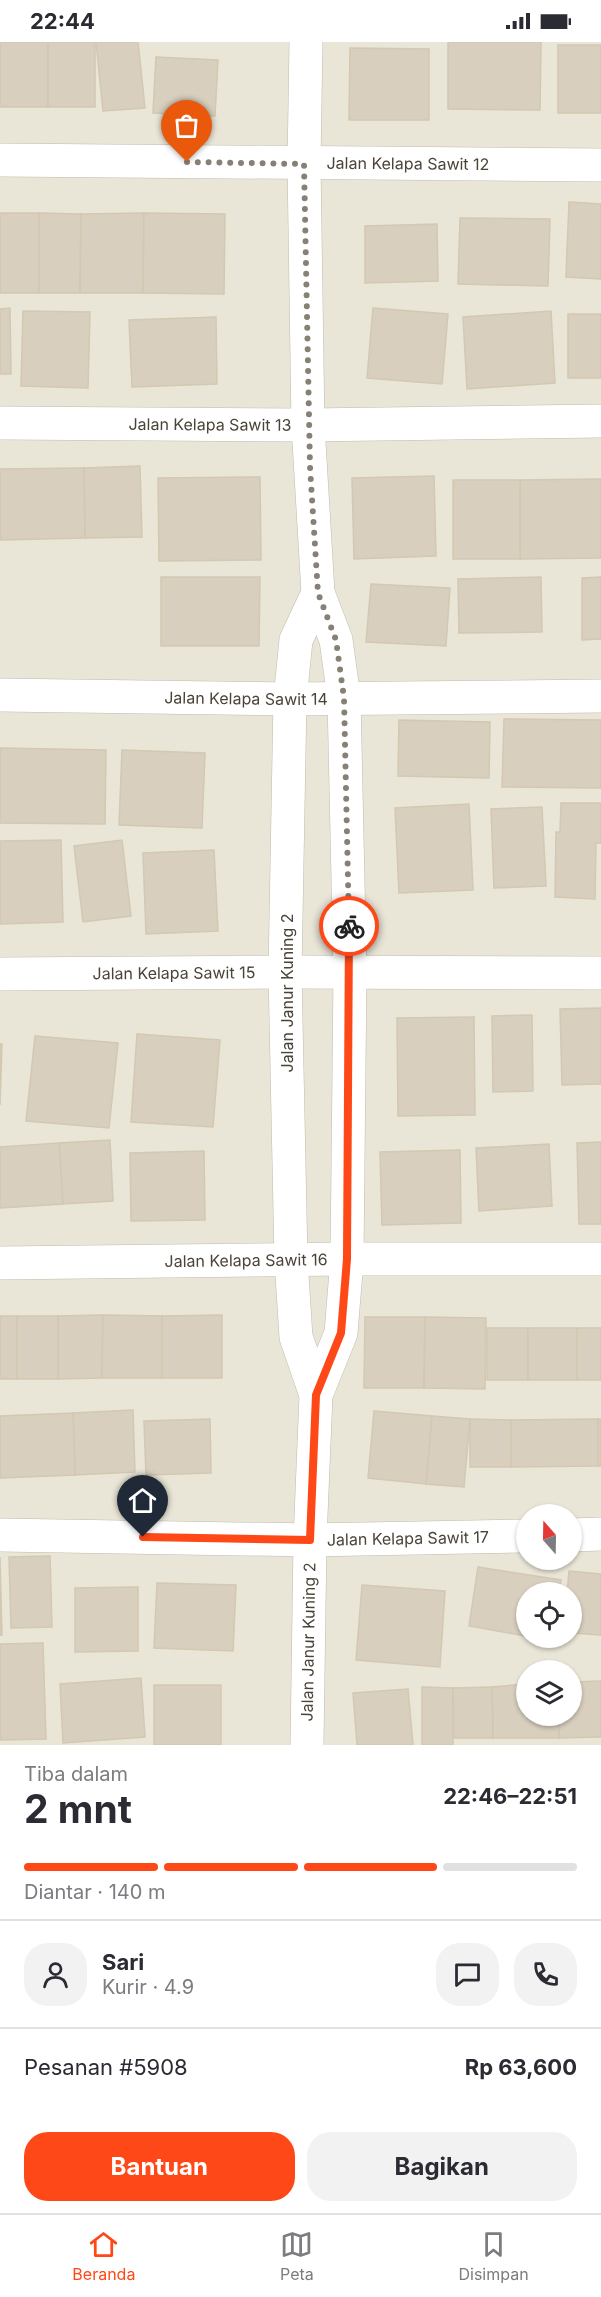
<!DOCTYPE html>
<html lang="id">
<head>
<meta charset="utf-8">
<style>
	body { margin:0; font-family:Inter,sans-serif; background:#f2f2f3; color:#2b2b33; height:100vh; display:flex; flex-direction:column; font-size:22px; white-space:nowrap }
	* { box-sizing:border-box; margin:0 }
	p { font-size:20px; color:#7c7c81 }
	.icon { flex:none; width:33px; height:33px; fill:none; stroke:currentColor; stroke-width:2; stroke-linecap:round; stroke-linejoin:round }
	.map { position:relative; height:1703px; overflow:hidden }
	.side { display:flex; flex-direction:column; background:#fff; flex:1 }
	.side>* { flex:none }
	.needle { width:39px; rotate:340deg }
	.buttons { position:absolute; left:516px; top:1462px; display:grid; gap:12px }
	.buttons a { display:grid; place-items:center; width:66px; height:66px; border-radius:50%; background:#fff; box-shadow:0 2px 4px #0004; font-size:30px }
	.pin { position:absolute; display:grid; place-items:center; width:51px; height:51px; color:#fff; margin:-62px -26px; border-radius:50% 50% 50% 0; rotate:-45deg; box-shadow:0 0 6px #0007 }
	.pin .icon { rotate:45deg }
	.courier { position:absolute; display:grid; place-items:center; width:60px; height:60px; margin:-30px; border:4px solid #ff4817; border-radius:50%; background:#fff; color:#222; box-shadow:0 2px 8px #0007 }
	.headline em { font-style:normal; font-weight:700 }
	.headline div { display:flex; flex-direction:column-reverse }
	.headline { display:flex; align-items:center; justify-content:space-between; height:102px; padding:0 24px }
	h1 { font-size:39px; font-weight:700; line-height:45px }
	.bar { display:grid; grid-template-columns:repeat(4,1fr); gap:9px 6px; align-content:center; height:72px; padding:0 24px }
	.bar i { height:8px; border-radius:4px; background:#e1e1e2 }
	.bar .current { background:#ff4817 }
	.bar p { grid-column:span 4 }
	.line { display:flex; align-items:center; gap:15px; padding:0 24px; border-top:2px solid #e1e1e2 }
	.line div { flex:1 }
	.round { display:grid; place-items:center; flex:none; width:63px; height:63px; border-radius:24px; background:#f2f2f3 }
	.action { display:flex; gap:12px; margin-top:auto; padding:12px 24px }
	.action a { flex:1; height:69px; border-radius:24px; background:#ff4817; color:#fff; font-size:24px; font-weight:700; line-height:69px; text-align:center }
	.action a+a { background:#f2f2f3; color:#2b2b33 }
	.status { display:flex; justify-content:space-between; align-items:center; height:42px; padding:0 30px; background:#fff; direction:ltr }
	.status svg { height:16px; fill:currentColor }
	.menu { display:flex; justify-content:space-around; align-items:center; height:84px; border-top:2px solid #e1e1e2; background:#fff; font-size:16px; color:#7c7c81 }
	.menu a { display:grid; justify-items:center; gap:3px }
	.menu .current { color:#ff4817 }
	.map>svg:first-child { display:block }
	.residential { fill:#e9e5d7; fill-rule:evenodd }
	.building { fill:#d8cfbe; stroke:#d3c8b1; stroke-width:1.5 }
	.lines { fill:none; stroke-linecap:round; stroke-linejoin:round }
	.minor-casing { stroke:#c1bbab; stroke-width:34 }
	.minor { stroke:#fff; stroke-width:33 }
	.done { stroke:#868075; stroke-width:6; stroke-dasharray:0 10.8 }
	.route { stroke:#ff4817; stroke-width:8 }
	.labels { text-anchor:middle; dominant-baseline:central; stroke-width:4.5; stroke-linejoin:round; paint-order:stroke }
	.street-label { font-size:16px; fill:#4a4337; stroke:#fff }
</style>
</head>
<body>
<div class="status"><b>22:44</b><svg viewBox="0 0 49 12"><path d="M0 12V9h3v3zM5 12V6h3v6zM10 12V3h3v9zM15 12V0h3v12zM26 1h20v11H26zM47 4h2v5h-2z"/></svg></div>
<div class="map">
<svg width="601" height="1703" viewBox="0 0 601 1703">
	<rect width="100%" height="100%" fill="#f5f2e9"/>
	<path class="residential" d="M0 0H601V1703H0ZM526 1473H572V1518H526ZM526 1551H572V1596H526ZM526 1629H572V1674H526Z"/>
	<g class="building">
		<rect x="0" y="0" width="48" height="65"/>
		<rect x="48" y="0" width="47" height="65"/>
		<polygon points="96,0 138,0 145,66 103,69"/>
		<polygon points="448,0 541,0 540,68 448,67"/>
		<rect x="558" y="3" width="43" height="68"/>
		<polygon points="350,6 429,7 429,78 349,78"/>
		<polygon points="156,15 218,18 215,74 153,71"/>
		<polygon points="569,160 601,162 601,237 566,235"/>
		<rect x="0" y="171" width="39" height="80"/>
		<polygon points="39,171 81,172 80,251 39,251"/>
		<polygon points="144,171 143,251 80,251 81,172"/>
		<polygon points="144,171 225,172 224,252 143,251"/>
		<polygon points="460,176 550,177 548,244 458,242"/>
		<polygon points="437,182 438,239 365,241 365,184"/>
		<polygon points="10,266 11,332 0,332 0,267"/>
		<polygon points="373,266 448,272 442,342 367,336"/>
		<polygon points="23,269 90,270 88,346 21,344"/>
		<polygon points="551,269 555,341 467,347 463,275"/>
		<rect x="568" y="272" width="33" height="64"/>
		<polygon points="216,275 217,342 132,345 129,278"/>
		<polygon points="140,424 142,495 85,496 84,426"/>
		<polygon points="84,426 85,496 0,498 0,427"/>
		<polygon points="434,434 436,514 354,517 352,436"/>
		<polygon points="260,435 261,518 159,519 158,436"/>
		<polygon points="601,437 601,516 520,517 520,438"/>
		<rect x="453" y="438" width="67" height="79"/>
		<polygon points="161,535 260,535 259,604 161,604"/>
		<polygon points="541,535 542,590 459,591 458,537"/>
		<polygon points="601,535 601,597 582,598 582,536"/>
		<polygon points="371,542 450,546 446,604 366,600"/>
		<polygon points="504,677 601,678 601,746 502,745"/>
		<polygon points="399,678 490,680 489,736 398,734"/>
		<polygon points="0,706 106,708 105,782 0,781"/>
		<polygon points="122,708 205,711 202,786 119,783"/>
		<polygon points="561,761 601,761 601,801 596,801 595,857 555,855 556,790 560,790"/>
		<polygon points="469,762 473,848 399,851 395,766"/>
		<polygon points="542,765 546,844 494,846 491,767"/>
		<polygon points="61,798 63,880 0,882 0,799"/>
		<polygon points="122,798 131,874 83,880 74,804"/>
		<polygon points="214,808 218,889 146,892 143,811"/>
		<polygon points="601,966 601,1042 562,1043 560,967"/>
		<polygon points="532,973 533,1049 493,1050 492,974"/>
		<polygon points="474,975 475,1073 398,1074 397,976"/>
		<polygon points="137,992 220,998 213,1085 131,1080"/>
		<polygon points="35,994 118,1001 109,1086 26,1079"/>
		<polygon points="0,1002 2,1002 0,1063"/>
		<polygon points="110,1098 113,1159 63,1162 59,1101"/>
		<polygon points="601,1100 601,1182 579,1182 577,1101"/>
		<polygon points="59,1101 63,1162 0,1166 0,1105"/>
		<polygon points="549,1102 552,1164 479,1169 476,1106"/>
		<polygon points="460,1108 461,1181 382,1183 380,1110"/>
		<polygon points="204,1109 205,1178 131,1179 130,1111"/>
		<polygon points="103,1273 102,1336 58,1337 58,1274"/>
		<polygon points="103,1273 162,1274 162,1336 102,1336"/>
		<polygon points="222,1273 222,1336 162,1336 162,1274"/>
		<rect x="0" y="1274" width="17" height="63"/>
		<rect x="17" y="1274" width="41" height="63"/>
		<polygon points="365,1275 425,1275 424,1346 364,1346"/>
		<polygon points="425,1275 486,1276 485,1347 424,1346"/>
		<rect x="487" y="1286" width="41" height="52"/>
		<rect x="528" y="1286" width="49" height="52"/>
		<rect x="577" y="1286" width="24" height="52"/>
		<polygon points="133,1368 135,1430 75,1433 73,1371"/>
		<polygon points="374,1369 432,1374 426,1442 368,1436"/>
		<polygon points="73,1371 75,1433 0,1436 0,1374"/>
		<polygon points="432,1374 470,1377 464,1445 426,1442"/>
		<polygon points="210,1377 211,1431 146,1433 144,1379"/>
		<polygon points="470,1377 511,1378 511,1425 470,1425"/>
		<rect x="598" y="1377" width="3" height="47"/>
		<polygon points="598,1377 598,1424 511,1425 511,1378"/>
		<polygon points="50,1514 52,1585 11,1586 9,1515"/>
		<polygon points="0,1515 2,1593 0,1593"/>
		<polygon points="478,1525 561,1538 559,1551 526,1551 526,1594 469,1584"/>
		<polygon points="569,1529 601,1532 601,1593 572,1591 572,1551 567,1551"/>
		<polygon points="157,1541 236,1543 233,1609 154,1606"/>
		<polygon points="362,1543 445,1549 440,1625 356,1618"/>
		<polygon points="138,1545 138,1609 75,1610 75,1546"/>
		<polygon points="43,1601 46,1697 0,1698 0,1602"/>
		<polygon points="141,1636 145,1695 63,1701 60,1642"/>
		<polygon points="601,1639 601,1695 559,1696 558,1674 572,1674 572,1640"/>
		<polygon points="526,1642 526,1674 558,1674 559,1696 493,1696 492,1645"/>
		<rect x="154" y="1643" width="67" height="60"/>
		<polygon points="422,1645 453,1646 453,1703 422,1703"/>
		<polygon points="492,1645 493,1696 454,1696 453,1646"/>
		<polygon points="408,1647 413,1703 357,1703 353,1651"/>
	</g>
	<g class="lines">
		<g class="minor-casing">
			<g id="minor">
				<polyline points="306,0 304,122 308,383 318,551 336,598 344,656 350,930 347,1217 341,1291 316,1353 310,1498 307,1703"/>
				<path id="s1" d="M0 118 601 123"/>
				<path id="s2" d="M0 381 308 383 601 379"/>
				<path id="s3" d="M0 653 290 657 601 654"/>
				<path id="s4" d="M0 932 285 930 601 931"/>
				<path id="s5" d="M0 1221 347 1217H601"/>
				<polyline points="316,1353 296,1295 291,1218 285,930 290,657 296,598 318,551"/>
				<path id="s6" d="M0 1493 310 1498 526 1494"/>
				<polyline points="572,1493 601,1492"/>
			</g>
		</g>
		<use href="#minor" class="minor"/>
	</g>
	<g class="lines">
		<polyline class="done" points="187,120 304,122 310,425 318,551 336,598 344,656 349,884"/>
		<polyline class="route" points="143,1495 310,1498 316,1353 341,1291 347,1217 349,884"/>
	</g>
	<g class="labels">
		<g class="street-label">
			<text stroke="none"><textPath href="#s1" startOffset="408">Jalan Kelapa Sawit 12</textPath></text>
			<text stroke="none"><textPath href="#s2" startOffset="210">Jalan Kelapa Sawit 13</textPath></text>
			<text stroke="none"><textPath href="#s3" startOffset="246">Jalan Kelapa Sawit 14</textPath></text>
			<text stroke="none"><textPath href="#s4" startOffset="174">Jalan Kelapa Sawit 15</textPath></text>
			<text transform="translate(287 951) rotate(-90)">Jalan Janur Kuning 2</text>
			<text stroke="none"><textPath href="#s5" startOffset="246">Jalan Kelapa Sawit 16</textPath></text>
			<text stroke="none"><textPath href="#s6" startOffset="408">Jalan Kelapa Sawit 17</textPath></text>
			<text transform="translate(308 1600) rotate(-89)">Jalan Janur Kuning 2</text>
		</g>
	</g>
</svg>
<div class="buttons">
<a><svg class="needle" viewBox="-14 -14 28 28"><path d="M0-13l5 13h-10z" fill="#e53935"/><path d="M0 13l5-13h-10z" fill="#7c7c81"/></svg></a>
<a><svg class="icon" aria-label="locate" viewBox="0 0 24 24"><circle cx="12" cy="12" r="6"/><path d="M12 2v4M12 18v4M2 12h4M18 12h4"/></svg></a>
<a><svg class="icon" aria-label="layers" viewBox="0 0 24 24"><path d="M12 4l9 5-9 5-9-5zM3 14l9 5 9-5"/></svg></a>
</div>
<div class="pin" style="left:187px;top:120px;background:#ea580c"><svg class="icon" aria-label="bag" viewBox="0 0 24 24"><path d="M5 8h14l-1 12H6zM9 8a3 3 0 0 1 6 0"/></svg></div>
<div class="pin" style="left:143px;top:1495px;background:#1f2937"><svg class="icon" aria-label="home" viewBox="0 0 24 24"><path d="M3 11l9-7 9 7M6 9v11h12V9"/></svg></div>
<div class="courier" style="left:349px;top:884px"><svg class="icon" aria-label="bike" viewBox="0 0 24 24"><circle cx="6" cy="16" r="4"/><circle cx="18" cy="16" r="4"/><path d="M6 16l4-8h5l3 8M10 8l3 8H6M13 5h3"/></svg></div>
</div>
<section class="side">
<div class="headline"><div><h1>2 mnt</h1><p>Tiba dalam</p></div><em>22:46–22:51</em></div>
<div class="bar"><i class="current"></i><i class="current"></i><i class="current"></i><i></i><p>Diantar · 140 m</p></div>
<div class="line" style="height:108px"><a class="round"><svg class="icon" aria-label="person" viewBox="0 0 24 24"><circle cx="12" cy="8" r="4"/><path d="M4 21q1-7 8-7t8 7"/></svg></a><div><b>Sari</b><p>Kurir · 4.9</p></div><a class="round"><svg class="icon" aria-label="chat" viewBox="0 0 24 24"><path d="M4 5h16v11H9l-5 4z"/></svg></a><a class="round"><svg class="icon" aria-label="phone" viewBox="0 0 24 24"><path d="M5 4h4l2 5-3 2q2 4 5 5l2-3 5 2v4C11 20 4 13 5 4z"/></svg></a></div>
<div class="line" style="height:78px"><div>Pesanan #5908</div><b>Rp 63,600</b></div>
<div class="action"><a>Bantuan</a><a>Bagikan</a></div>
</section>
<nav class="menu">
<a class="current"><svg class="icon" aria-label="home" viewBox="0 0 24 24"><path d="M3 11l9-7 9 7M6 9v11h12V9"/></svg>Beranda</a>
<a><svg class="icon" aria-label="map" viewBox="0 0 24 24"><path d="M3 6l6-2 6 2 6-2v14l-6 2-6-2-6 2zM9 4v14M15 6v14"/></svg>Peta</a>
<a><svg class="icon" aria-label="saved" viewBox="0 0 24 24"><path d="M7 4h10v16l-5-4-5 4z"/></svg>Disimpan</a>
</nav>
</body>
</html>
